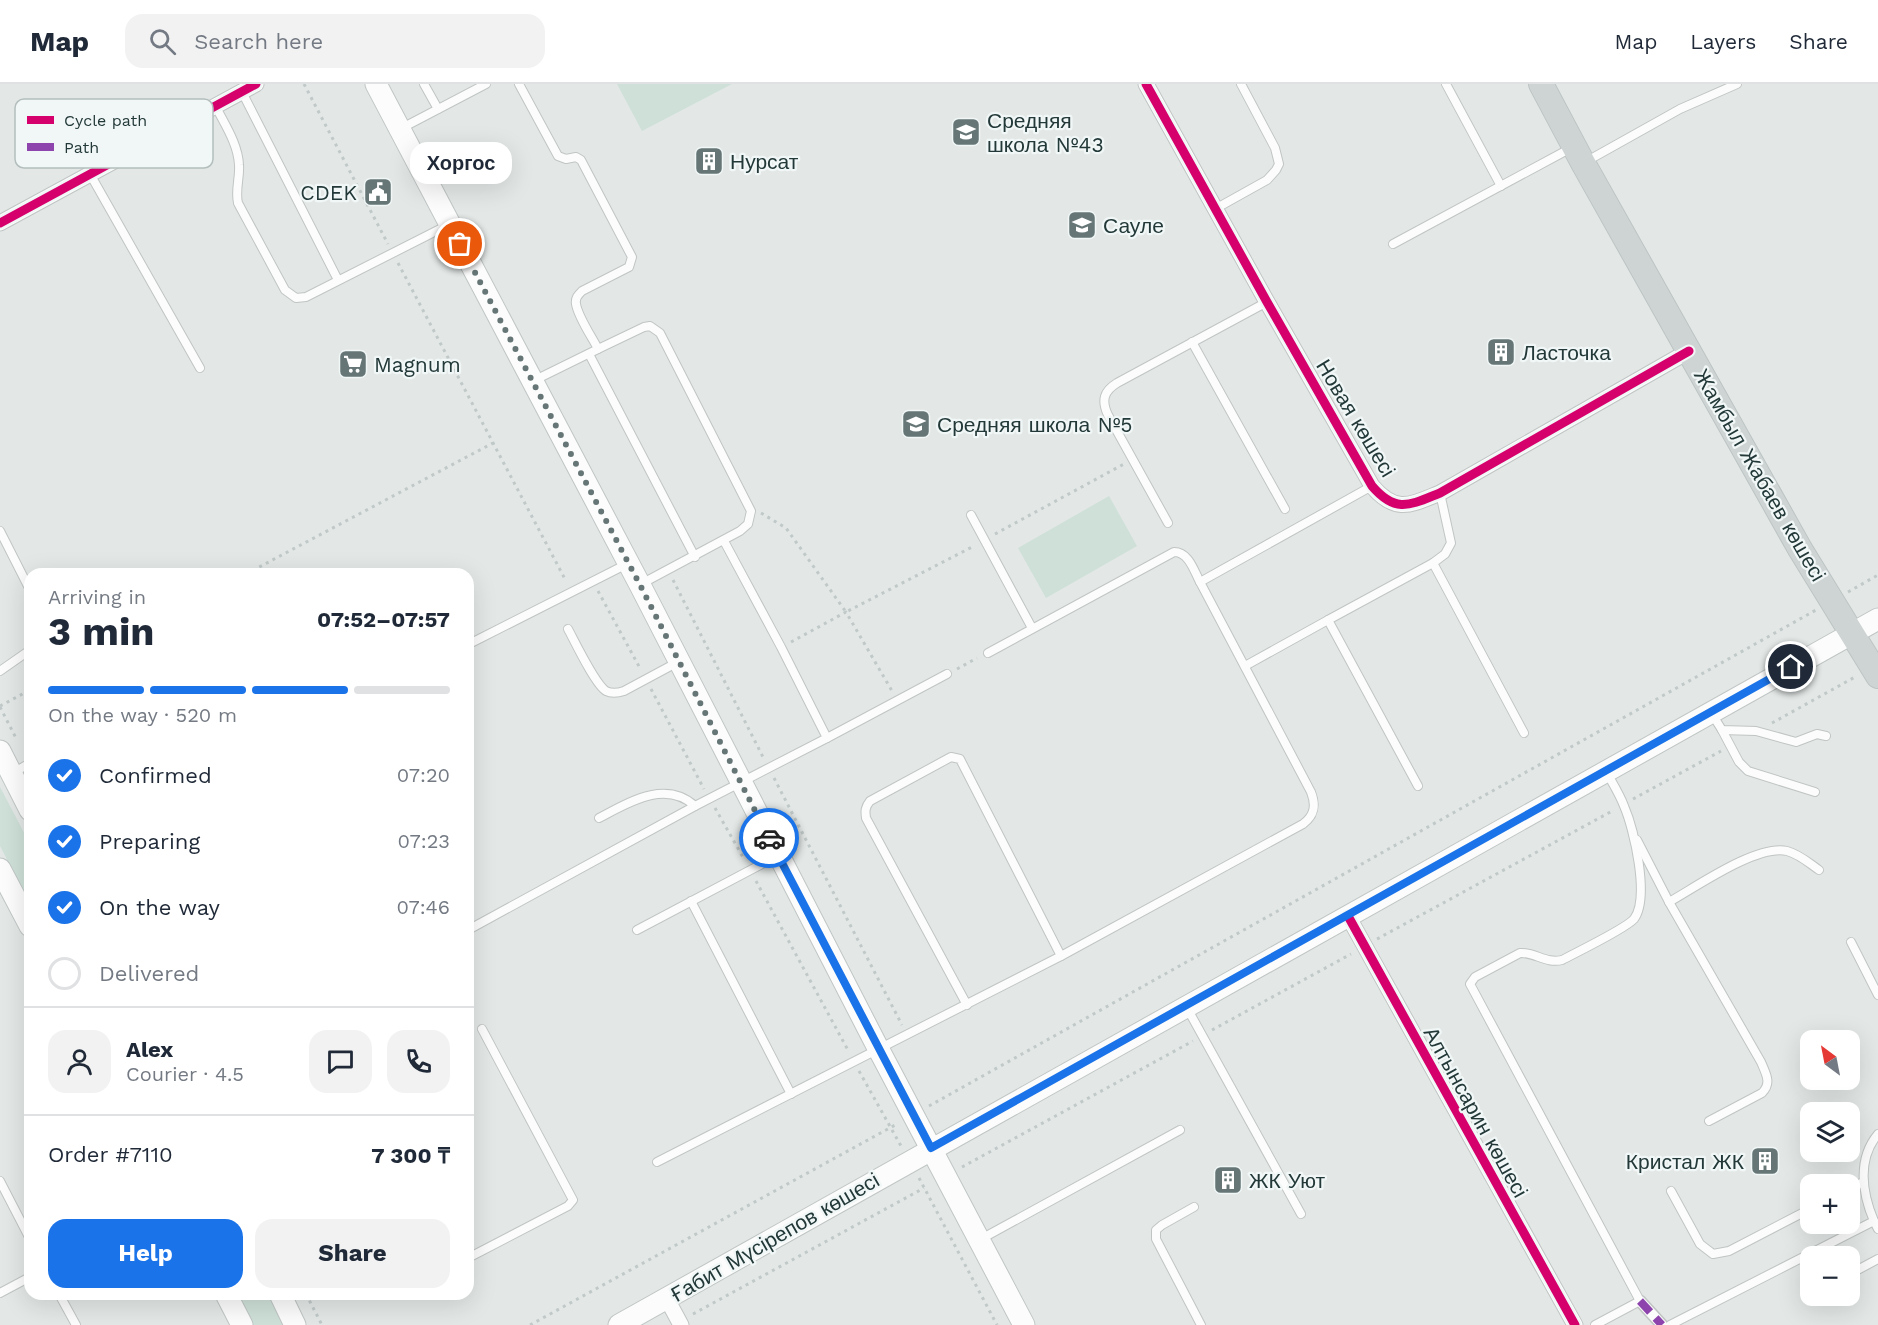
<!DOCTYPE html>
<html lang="en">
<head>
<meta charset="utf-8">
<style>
	body { margin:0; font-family:"Work Sans",sans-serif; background:#f2f2f3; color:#1f2937; height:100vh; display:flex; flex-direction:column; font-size:22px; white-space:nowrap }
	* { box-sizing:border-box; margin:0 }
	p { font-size:20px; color:#747a83 }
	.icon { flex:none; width:33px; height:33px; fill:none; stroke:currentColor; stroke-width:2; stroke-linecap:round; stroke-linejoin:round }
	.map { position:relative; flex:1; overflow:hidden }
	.drawer { position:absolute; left:24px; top:484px; width:450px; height:732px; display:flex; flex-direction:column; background:#fff; border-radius:18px; box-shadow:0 6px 24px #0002 }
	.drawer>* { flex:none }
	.needle { width:39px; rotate:328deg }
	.controls { position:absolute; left:1800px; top:946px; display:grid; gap:12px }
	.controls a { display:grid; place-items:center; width:60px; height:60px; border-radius:12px; background:#fff; box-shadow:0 6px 24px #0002; font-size:30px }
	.pin { position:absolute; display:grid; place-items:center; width:51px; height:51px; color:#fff; margin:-26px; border:3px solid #fff; border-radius:50%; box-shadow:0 2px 6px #0007 }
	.courier { position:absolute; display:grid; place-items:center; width:60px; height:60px; margin:-30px; border:4px solid #1a73e8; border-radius:50%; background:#fff; color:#222; box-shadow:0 2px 8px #0007 }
	.bubble { position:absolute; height:42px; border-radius:18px; background:#fff; box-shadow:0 6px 24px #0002; font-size:20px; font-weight:700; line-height:42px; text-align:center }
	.summary em { font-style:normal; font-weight:700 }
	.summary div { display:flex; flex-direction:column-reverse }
	.summary { display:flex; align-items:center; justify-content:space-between; height:102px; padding:0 24px }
	h1 { font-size:39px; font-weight:700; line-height:45px }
	.bar { display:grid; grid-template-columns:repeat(4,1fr); gap:9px 6px; align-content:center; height:72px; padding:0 24px }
	.bar i { height:8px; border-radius:4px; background:#e0e1e3 }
	.bar .current { background:#1a73e8 }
	.bar p { grid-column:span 4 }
	.line { display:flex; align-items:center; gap:15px; padding:0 24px; border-top:2px solid #e0e1e3 }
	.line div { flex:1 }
	.round { display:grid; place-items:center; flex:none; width:63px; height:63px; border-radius:18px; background:#f2f2f3 }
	ol { padding:0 24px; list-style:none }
	li { display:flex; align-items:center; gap:18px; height:66px }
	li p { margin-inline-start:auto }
	li .icon { padding:6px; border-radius:50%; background:#1a73e8; color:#fff; stroke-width:4 }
	li:last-child { color:#747a83 }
	li i { width:33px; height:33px; border:3px solid #e0e1e3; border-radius:50% }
	.action { display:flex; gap:12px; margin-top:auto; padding:12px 24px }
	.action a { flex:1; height:69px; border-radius:18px; background:#1a73e8; color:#fff; font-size:24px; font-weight:700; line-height:69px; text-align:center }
	.action a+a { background:#f2f2f3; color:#1f2937 }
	header { display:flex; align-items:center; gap:36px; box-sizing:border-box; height:84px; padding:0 30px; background:#fff; border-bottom:2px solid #e0e1e3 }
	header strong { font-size:28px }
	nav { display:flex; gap:33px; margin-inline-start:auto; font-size:21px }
	.search { width:420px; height:54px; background:#f2f2f3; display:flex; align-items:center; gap:15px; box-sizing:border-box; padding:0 21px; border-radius:18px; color:#747a83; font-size:22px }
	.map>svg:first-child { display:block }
	.green { fill:#cee0d8 }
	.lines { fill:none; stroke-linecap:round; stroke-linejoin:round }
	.service-casing { stroke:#c0c5c4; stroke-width:10 }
	.pedestrian-casing { stroke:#c0c5c4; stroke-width:13 }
	.minor-casing { stroke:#c0c5c4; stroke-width:17 }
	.secondary-casing { stroke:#c0c6c5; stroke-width:23 }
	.primary-casing { stroke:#bcc4c3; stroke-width:26 }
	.path { stroke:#c0c8c8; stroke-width:3; stroke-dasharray:3 4.5; stroke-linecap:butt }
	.service { stroke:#fbfcfb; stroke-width:8 }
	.pedestrian { stroke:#fbfcfb; stroke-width:10 }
	.minor { stroke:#fbfcfb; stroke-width:15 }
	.secondary { stroke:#fbfcfb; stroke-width:21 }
	.primary { stroke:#ced4d3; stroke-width:24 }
	.quiet { stroke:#8e44ad; stroke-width:8; stroke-dasharray:15 8; stroke-linecap:butt }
	.cycleway-casing { stroke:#f1f7f6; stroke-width:13 }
	.cycleway { stroke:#d6006c; stroke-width:9 }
	.done { stroke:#667676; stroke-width:6; stroke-dasharray:0 10.8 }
	.route { stroke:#1a73e8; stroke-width:8 }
	.labels { text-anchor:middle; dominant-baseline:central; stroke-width:4.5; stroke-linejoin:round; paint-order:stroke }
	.poi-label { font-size:21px; fill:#233939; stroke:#f1f7f6; text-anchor:start }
	.street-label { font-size:21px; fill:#233939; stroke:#f1f7f6 }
	.key { fill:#f1f7f6; stroke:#b3bebd; stroke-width:1.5 }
	.key-label { font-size:16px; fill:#233939 }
</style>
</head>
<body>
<header>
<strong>Map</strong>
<div class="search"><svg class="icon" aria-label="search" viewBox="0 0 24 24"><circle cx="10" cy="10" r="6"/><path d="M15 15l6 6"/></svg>Search here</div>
<nav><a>Map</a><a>Layers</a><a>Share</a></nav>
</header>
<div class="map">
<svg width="1878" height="1241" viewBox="0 0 1878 1241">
	<rect width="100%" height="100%" fill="#e3e8e7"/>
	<g class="green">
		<polygon points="617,0 732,0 642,47"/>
		<polygon points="1109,412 1137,462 1046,514 1018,464"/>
		<polygon points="0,703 30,760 30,819 0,762"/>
		<polygon points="237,1211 268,1211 284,1241 253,1241"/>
	</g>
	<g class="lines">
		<g class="service-casing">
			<g id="service">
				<polyline points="424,0 438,25"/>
				<path d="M519 0 558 72 566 75 576 73 581 76 632 173 629 183 582 207C578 211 575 214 576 220 578 233 592 253 598 265L535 296"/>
				<polyline points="1446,0 1501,102"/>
				<polyline points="242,8 338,196"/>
				<path d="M216 23C225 41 238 60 239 81 240 94 235 106 238 119L285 206 296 214 306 213 448 141"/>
				<polyline points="402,44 486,0"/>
				<polyline points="1587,77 1680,25 1737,0"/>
				<polyline points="90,90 200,284"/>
				<polyline points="1215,125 1267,96 1276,86 1279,80 1275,64 1241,0"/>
				<polyline points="1393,160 1573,63"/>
				<polyline points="1192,258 1285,425"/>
				<polyline points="598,265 644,243 650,242 660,249 751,427 748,440 740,447 641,500"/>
				<polyline points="589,270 695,473"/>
				<polyline points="1440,409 1451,459 1445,470 1433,479 1524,649"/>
				<polyline points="971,431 1032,544"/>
				<path d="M1168 439 1108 331C1101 316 1104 307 1117 299L1267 218"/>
				<polyline points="0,447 30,506"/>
				<path d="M568 545C575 558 595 600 606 607 612 610 618 609 624 607L678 578"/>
				<polyline points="473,558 627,480"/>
				<path d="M988 569 1174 468C1189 468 1194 487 1200 498L1372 402"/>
				<polyline points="1245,582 1328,536"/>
				<polyline points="0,587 30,566"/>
				<polyline points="1712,630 1722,646 1756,647 1796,658 1817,650 1826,652"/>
				<polyline points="1722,646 1739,678 1748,687 1815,708"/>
				<polyline points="827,654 947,590"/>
				<polyline points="13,689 30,679"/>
				<polyline points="1418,702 1328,536 1433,479"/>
				<path d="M599 734C628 719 665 695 695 722L827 654 781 563 724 457"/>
				<path d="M1637 756 1669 818 1761 978C1766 990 1772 999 1762 1009L1709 1037"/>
				<polyline points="691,817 791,1010"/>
				<path d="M1669 818C1696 803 1757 760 1787 767 1799 770 1809 779 1819 786"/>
				<polyline points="468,846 695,722"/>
				<polyline points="637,846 777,772"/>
				<polyline points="1851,858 1878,911"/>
				<path d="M967 921 866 734C865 727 865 723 870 717L951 673 960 675 962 679 1061 872"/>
				<polyline points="1187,924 1301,1130"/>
				<path d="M657 1078 1061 872 1303 740C1315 731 1316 721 1311 708L1200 498"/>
				<polyline points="0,1097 30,1155"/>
				<polyline points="1850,1105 1863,1098"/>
				<polyline points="1671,1107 1700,1160 1713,1170 1729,1167 1810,1125"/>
				<polyline points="1194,1123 1162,1141 1156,1146 1156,1155 1201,1241"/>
				<polyline points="1874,1137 1878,1145"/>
				<polyline points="981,1155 1180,1046"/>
				<polyline points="468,1174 568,1122 573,1116 482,945"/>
				<polyline points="1850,1190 1878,1175"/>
				<polyline points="0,1209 30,1193"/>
				<polyline points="59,1210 76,1241"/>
				<path d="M1595 1241 1640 1217 1470 900 1475 893 1520 869C1535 868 1546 880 1562 876 1577 868 1625 845 1634 835 1650 814 1634 745 1624 722 1620 711 1613 700 1607 689"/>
				<path d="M1670 1241 1874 1137C1862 1109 1857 1075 1878 1050"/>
			</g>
		</g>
		<g class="pedestrian-casing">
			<polyline id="pedestrian" points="1640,1217 1662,1241"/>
		</g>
		<g class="minor-casing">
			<g id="minor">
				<path d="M1146 0 1267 218 1372 402C1396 430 1410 421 1440 409L1689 267"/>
				<polyline points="0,139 256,0"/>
				<polyline points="1348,832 1575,1241"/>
				<polyline points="667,1215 681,1241"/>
			</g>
		</g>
		<g class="secondary-casing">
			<g id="secondary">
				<polyline points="376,0 640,501 879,966 1024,1241"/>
				<polyline points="0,667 30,726"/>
				<polyline points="0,785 30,842"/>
				<polyline points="226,1210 242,1241"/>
				<polyline points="280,1210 295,1241"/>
				<polyline points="619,1241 1878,535"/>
			</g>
		</g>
		<g class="primary-casing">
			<polyline id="primary" points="1541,0 1583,79 1800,465 1878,592"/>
		</g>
		<g class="path">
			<polyline points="304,0 388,160"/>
			<polyline points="398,179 566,497"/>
			<polyline points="761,429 786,444 846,528 974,462"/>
			<polyline points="995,450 1124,380"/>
			<polyline points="246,490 493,359"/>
			<polyline points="673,496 764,675"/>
			<polyline points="598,507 641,586"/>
			<polyline points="1848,508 1878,491"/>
			<polyline points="791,558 846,528 892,607"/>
			<polyline points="957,585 977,574"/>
			<polyline points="651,605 704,705"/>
			<polyline points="0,622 30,606"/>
			<polyline points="0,623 17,656"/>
			<polyline points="1772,639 1855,593"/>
			<polyline points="774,694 902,941"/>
			<polyline points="1633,715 1721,667"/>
			<polyline points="715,724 744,775"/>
			<polyline points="756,797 849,968"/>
			<polyline points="1377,855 1614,726"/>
			<polyline points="26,860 30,867"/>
			<polyline points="1212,946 1351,870"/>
			<polyline points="859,987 901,1062"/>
			<polyline points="929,1022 1816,526"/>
			<polyline points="962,1083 1193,957"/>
			<polyline points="919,1094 997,1241"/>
			<polyline points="306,1210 322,1241"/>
			<polyline points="693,1230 924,1104"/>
			<polyline points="530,1241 897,1040"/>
		</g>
		<use href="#service" class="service"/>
		<use href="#pedestrian" class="pedestrian"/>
		<use href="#minor" class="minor"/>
		<use href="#secondary" class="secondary"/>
		<use href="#primary" class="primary"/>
		<polyline class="quiet" points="1640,1217 1662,1241"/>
		<g class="cycleway-casing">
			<g id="cycleway">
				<path d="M1146 0 1267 218 1372 402C1396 430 1410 421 1440 409L1689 267"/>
				<polyline points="0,139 256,0"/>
				<polyline points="1348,832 1575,1241"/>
			</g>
		</g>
		<use href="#cycleway" class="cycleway"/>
	</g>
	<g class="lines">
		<polyline class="done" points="460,160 640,501 769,754"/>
		<polyline class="route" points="769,754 931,1064 1791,583"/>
	</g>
	<defs>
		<g id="school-square" transform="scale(1.5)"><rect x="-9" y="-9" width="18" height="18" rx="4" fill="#667676" stroke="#f1f7f6"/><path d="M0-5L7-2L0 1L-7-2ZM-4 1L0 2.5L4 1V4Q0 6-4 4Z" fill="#fff"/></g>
		<g id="building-square" transform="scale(1.5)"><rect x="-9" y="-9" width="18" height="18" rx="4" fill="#667676" stroke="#f1f7f6"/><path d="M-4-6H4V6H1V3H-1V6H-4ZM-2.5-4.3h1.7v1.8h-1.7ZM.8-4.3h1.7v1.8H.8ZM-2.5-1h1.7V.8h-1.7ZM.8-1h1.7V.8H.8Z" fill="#fff"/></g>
		<g id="civic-square" transform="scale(1.5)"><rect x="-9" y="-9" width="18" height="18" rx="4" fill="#667676" stroke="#f1f7f6"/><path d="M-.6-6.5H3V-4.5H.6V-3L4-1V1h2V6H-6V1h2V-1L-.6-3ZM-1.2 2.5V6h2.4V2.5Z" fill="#fff"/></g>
		<g id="supermarket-square" transform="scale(1.5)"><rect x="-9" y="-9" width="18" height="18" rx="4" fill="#667676" stroke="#f1f7f6"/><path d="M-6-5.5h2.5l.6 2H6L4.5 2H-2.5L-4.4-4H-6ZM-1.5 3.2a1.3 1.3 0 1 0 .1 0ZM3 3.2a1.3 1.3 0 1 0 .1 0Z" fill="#fff"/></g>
	</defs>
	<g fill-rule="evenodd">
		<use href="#school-square" x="966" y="48"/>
		<use href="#building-square" x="709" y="77"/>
		<use href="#civic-square" x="378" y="108"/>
		<use href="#school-square" x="1082" y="141"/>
		<use href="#building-square" x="1501" y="268"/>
		<use href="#supermarket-square" x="353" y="280"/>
		<use href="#school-square" x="916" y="340"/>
		<use href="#building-square" x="1765" y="1077"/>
		<use href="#building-square" x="1228" y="1096"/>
	</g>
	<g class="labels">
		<g class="poi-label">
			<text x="987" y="36">Средняя<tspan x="987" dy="24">школа №43</tspan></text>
			<text x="730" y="77">Нурсат</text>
			<text x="357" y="108" text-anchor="end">CDEK</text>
			<text x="1103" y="141">Сауле</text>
			<text x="1522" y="268">Ласточка</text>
			<text x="374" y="280">Magnum</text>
			<text x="937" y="340">Средняя школа №5</text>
			<text x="1744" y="1077" text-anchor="end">Кристал ЖК</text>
			<text x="1249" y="1096">ЖК Уют</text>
		</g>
		<g class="street-label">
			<text transform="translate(1356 334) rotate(59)">Новая көшесі</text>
			<text transform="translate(1760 391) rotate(60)">Жамбыл Жабаев көшесі</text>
			<text transform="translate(1476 1028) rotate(61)">Алтынсарин көшесі</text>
			<text transform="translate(775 1153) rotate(-30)">Ғабит Мүсірепов көшесі</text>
		</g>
	</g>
	<rect x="15" y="15" width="198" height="69" rx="9" class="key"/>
	<rect x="27" y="32" width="27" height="8" fill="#d6006c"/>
	<rect x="27" y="59" width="27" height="8" fill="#8e44ad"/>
	<g class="key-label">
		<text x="64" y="42">Cycle path</text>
		<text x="64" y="69">Path</text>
	</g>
</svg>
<div class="controls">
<a><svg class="needle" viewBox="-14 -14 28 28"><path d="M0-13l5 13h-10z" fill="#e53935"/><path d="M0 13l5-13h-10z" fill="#747a83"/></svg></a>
<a><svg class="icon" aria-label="layers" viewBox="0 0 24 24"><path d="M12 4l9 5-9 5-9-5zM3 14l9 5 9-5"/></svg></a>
<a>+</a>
<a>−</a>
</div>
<div class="pin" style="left:460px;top:160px;background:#ea580c"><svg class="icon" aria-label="bag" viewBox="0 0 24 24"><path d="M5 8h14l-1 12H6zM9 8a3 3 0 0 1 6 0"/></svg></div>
<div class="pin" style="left:1791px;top:583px;background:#1f2937"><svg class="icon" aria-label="home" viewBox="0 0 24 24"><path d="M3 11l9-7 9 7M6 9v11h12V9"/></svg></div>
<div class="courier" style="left:769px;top:754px"><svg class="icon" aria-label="car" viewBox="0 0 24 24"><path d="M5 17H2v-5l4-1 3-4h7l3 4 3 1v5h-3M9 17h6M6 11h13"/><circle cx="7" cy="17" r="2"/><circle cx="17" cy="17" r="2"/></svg></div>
<div class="bubble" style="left:410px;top:58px;width:102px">Хоргос</div>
<section class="drawer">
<div class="summary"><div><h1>3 min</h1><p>Arriving in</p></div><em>07:52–07:57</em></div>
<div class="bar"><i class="current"></i><i class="current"></i><i class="current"></i><i></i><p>On the way · 520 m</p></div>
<ol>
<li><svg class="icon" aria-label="check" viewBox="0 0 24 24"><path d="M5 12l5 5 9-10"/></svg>Confirmed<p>07:20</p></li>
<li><svg class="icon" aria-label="check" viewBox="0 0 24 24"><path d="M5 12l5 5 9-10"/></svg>Preparing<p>07:23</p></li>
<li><svg class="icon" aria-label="check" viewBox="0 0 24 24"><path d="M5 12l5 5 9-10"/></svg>On the way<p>07:46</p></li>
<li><i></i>Delivered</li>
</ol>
<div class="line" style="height:108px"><a class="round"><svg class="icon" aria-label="person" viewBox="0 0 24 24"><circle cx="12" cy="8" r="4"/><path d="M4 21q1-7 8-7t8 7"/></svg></a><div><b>Alex</b><p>Courier · 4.5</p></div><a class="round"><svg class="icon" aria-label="chat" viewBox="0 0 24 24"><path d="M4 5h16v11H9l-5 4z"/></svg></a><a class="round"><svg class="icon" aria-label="phone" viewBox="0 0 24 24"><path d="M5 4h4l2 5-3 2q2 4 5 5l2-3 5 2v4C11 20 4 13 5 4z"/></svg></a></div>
<div class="line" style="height:78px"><div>Order #7110</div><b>7 300 ₸</b></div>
<div class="action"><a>Help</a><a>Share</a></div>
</section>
</div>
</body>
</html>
